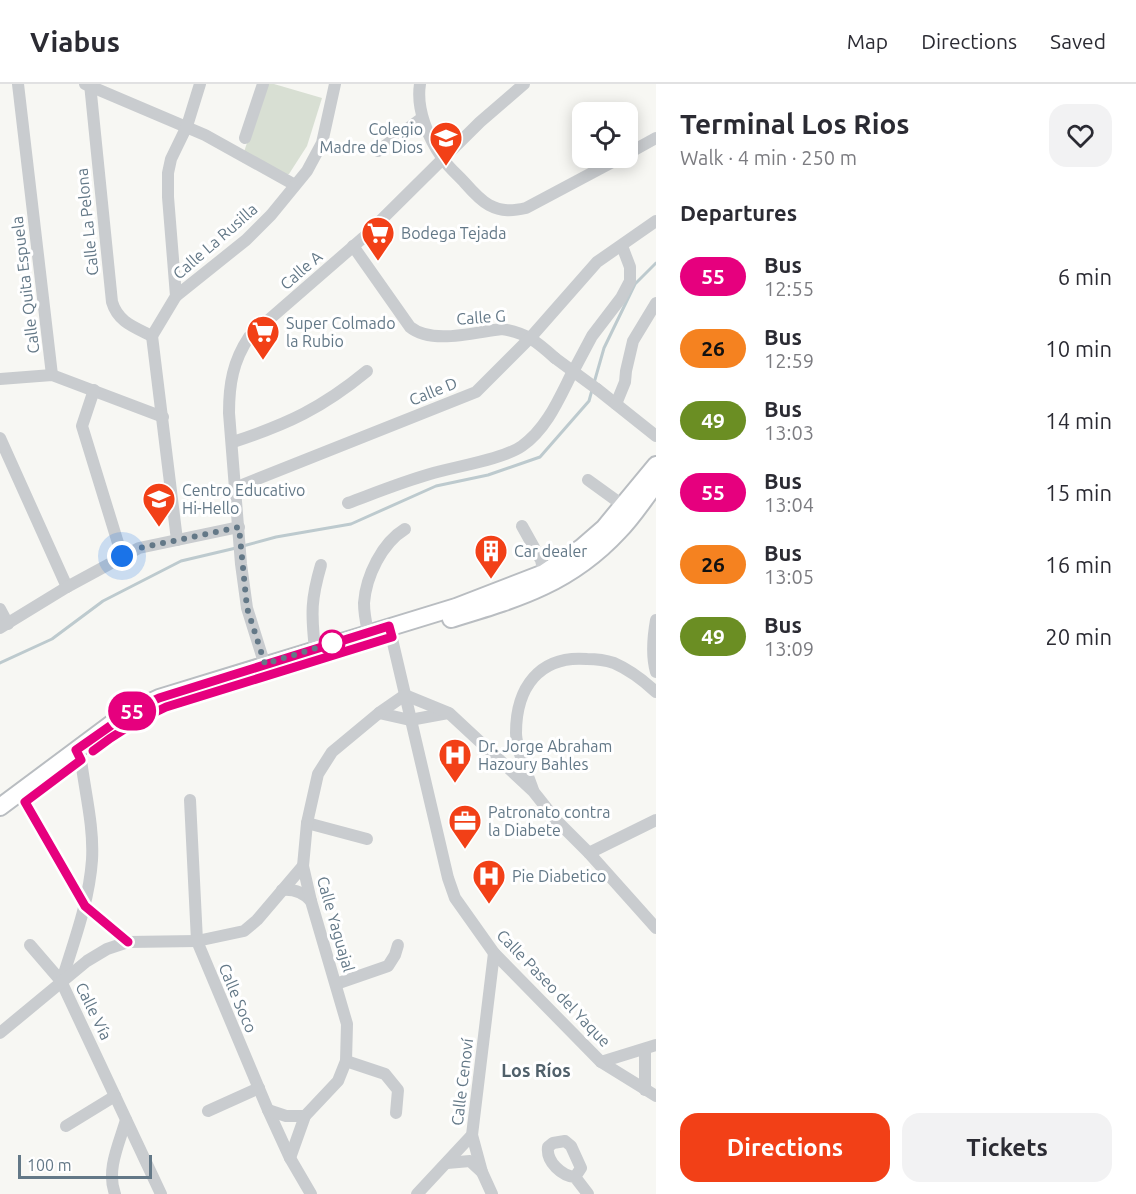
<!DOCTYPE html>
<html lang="en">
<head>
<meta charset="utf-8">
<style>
	body { margin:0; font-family:Ubuntu,sans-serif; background:#f2f2f3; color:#2b2b33; height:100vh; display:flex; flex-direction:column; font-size:22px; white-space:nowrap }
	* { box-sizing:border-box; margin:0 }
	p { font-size:20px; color:#7c7c81 }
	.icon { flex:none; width:33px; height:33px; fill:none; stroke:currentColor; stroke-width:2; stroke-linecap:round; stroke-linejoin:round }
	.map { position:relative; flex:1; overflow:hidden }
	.sheet { display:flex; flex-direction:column; background:#fff; width:480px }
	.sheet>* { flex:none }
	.badge { padding:0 12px; border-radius:20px; font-size:21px; line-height:39px }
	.tools { position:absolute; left:572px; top:18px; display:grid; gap:12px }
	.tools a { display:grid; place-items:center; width:66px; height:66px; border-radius:12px; background:#fff; box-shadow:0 3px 15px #0003; font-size:30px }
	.scale { position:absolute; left:18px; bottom:15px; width:134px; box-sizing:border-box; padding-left:6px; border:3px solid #637887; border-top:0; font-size:16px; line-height:21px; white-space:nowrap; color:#637887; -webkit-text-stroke:4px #fff; paint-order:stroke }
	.you { position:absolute; width:30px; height:30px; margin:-15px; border:4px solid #fff; border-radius:50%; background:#1a73e8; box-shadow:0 0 0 9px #1a73e833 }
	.map>.badge { position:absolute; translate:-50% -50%; box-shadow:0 0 0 3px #fff }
	h2 { padding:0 24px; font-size:22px; line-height:54px }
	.round { display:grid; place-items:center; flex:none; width:63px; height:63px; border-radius:18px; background:#f2f2f3 }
	.overview { display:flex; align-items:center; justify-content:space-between; height:102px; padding:0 24px }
	h1 { font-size:28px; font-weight:700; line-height:45px }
	.button { display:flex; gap:12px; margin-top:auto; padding:12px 24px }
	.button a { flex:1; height:69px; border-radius:18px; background:#f24017; color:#fff; font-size:24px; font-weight:700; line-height:69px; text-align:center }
	.button a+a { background:#f2f2f3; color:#2b2b33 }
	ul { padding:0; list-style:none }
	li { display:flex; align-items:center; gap:18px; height:72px; padding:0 24px }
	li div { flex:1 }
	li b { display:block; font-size:22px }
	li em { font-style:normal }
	li .badge { min-width:66px; font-weight:700; text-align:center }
	header { display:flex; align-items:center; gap:36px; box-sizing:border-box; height:84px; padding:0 30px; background:#fff; border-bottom:2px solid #e1e1e2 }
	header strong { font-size:28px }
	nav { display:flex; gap:33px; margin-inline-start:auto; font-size:21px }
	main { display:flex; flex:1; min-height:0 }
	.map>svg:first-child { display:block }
	.green { fill:#d8dfd3 }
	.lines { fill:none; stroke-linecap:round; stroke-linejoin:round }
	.stream { stroke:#bdcace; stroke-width:3 }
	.major-casing { stroke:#b9bdc1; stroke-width:20 }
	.minor { stroke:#c9cccf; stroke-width:12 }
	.major { stroke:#fff; stroke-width:16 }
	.minor-bridge { stroke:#c9cccf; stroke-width:12 }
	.line-casing { stroke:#fff; stroke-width:14 }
	.line { stroke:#e6007e; stroke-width:9 }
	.walk { stroke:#637887; stroke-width:6; stroke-dasharray:0 10.8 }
	.stop-dot { fill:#fff; stroke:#e6007e; stroke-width:3 }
	.labels { text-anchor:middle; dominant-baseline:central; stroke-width:6; stroke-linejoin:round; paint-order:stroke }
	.poi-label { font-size:16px; fill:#637887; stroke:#fff; text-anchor:start }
	.street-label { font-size:16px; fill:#637887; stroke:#fff }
	.neighbourhood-label { font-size:18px; font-weight:bold; fill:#51616b; stroke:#fff }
</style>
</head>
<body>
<header>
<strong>Viabus</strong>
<nav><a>Map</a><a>Directions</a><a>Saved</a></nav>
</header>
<main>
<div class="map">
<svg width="656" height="1110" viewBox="0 0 656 1110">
	<rect width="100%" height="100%" fill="#f7f7f3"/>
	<!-- green -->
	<polygon class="green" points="266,0 274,0 322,14 307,62 289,90 283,91 244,68"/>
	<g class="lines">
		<!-- stream -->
		<g class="stream">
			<polyline points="594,299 604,264 635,200 656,179"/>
			<polyline points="243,462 276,453 351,440 436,402 488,391 540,373 589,317 592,306"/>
			<polyline points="0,579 52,555 103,517 181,477 236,464"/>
		</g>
		<!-- major casing -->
		<g class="major-casing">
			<g id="major">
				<path d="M 451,535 C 517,515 570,500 619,447 C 633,433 644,415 656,400"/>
				<polyline points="0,723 114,638 133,626 159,614 456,523 544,489 581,464 604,444 656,381"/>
			</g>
		</g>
		<!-- minor -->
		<g class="minor">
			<polyline points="18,0 52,291"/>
			<polyline points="85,0 205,51 295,101"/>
			<path d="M 90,0 L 112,218 C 118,238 134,243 152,252"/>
			<path d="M 420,0 C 416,25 428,54 443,75 C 449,84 458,91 465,99 C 472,107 480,116 489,121 C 502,128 513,127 526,124 L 620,74"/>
			<polyline points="245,54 263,0"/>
			<polyline points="378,67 422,34"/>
			<polyline points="627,70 656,54"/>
			<path d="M 353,162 L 410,243 C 432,261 475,248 502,245 C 527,249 537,258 555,274"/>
			<polyline points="176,212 246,156 271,131 307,87 322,59 335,0"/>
			<polyline points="152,252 176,212 168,113 168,89 171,75 187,42 200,0"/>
			<polyline points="152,252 177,456"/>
			<polyline points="575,284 592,252 621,214 630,197 630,183 622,162"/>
			<polyline points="0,295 52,291 163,333"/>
			<polyline points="597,305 656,352"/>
			<polyline points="94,306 82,342 122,472"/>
			<polyline points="616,320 625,298 626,287 633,257 656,219"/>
			<polyline points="0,354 67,503"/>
			<path d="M 233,358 C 288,340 322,324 367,287"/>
			<polyline points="588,396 624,422"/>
			<polyline points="237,403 476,308 531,253 597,178 656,137"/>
			<path d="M 348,419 C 375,409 402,398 430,390 C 453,383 504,375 522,362 C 546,345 558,317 571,291"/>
			<polyline points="522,442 541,476 544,489"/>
			<polyline points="0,525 8,540"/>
			<path d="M 656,536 C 653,553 651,571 656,588"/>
			<polyline points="389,542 448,794 455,814 494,869 601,978 656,1012"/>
			<polyline points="0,544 67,503 139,464 239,443"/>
			<path d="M 368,548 C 366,539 364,529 364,519 C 366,492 382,459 405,445"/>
			<path d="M 315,565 C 311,529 311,515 321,481"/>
			<path d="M 268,591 L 247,524 L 241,480 L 229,329 C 229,300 233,277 249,253 L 364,153 L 480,38 L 524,0"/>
			<polyline points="379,629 410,636 448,629"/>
			<path d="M 533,706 C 528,691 516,665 516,649 C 516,604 539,571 587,575 C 597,575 605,576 614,579 C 630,586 643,596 656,608"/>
			<polyline points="19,709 85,822 128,858"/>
			<polyline points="190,716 197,857 268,1026 290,1074 311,1110"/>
			<polyline points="307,739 367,755"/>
			<polyline points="589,769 656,736"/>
			<path d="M 282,806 C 294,805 303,808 311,817"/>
			<polyline points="30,861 61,897 161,1110"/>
			<path d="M 62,896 C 74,857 89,818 92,776 C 94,743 85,708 81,676 L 76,666"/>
			<polyline points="336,900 388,882 395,871 398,861"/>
			<polyline points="0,949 87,877 107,865 128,858 197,857 244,847 257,836 303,782"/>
			<polyline points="346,977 385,990 398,1006 396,1029"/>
			<polyline points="601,978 656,961"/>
			<polyline points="645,1006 645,965"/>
			<polyline points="268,1026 286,1032 305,1032"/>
			<polyline points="208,1027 259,1004"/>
			<polyline points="66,1042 115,1012"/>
			<polyline points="472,1051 482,1088 492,1110"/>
			<polyline points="290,1074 305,1032 338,997 346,977 347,940 311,817 303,782 307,739 318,690 332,668 379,629 405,611 449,629 533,707 556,736 589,769 656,844"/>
			<polyline points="447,1079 470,1077 482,1088"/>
			<path d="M 575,1093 L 581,1084 L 571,1062 L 565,1057 L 553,1059 L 548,1063 C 546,1078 562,1092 575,1093 L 588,1110"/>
			<path d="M 115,1110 C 106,1086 119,1060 126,1036"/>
			<polyline points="417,1110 472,1051 494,869"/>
		</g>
		<!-- major -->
		<use href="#major" class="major"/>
		<!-- minor-bridge -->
		<polyline class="minor-bridge" points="555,274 597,305"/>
	</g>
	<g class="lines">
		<!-- line casing -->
		<g class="line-casing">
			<path id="line" d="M 93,667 C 116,649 139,635 166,623 L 392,553 L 389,542 L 159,614 L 133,626 L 76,666 L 81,676 L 25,718 L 85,822 L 128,858"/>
		</g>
		<!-- line -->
		<use href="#line" class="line"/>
		<!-- walk -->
		<polyline class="walk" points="122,472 140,464 239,443 247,524 265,580 332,559"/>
	</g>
	<!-- icons -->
	<defs>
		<g id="university-pin" transform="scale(1.725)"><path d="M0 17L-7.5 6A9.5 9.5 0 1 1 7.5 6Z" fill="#f24017" stroke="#fff"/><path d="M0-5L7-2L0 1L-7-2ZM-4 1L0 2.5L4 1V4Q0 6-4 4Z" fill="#fff"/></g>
		<g id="supermarket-pin" transform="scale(1.725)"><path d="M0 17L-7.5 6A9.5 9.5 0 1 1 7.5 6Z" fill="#f24017" stroke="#fff"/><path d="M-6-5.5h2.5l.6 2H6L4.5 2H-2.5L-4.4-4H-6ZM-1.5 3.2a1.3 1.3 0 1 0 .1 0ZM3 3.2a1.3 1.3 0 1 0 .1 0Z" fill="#fff"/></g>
		<g id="school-pin" transform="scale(1.725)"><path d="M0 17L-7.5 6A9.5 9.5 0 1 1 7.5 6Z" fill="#f24017" stroke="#fff"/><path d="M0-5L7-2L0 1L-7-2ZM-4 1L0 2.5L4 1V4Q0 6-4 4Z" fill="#fff"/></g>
		<g id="building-pin" transform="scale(1.725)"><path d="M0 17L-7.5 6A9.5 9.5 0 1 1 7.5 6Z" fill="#f24017" stroke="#fff"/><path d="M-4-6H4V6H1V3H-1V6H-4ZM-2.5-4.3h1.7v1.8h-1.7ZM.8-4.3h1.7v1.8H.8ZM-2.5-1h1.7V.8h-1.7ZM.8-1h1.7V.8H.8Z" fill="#fff"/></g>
		<g id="hospital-pin" transform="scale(1.725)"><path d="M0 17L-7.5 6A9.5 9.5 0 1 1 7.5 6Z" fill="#f24017" stroke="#fff"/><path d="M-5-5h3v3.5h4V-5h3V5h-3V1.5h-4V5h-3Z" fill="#fff"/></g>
		<g id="office-pin" transform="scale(1.725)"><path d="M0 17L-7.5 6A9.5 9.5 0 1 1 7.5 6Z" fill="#f24017" stroke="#fff"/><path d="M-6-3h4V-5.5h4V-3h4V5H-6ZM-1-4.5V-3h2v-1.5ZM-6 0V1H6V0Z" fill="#fff"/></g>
	</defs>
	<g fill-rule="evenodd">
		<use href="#university-pin" x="446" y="54"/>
		<use href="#supermarket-pin" x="378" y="149"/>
		<use href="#supermarket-pin" x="263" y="248"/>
		<use href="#school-pin" x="159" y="415"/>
		<use href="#building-pin" x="491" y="467"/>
		<use href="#hospital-pin" x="455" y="671"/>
		<use href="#office-pin" x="465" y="737"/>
		<use href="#hospital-pin" x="489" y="792"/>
	</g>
	<!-- markers -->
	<circle class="stop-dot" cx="332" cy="559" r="12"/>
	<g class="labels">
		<!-- poi labels -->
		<g class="poi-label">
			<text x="423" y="45" text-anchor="end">Colegio<tspan x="423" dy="18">Madre de Dios</tspan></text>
			<text x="401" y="149">Bodega Tejada</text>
			<text x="286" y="239">Super Colmado<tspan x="286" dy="18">la Rubio</tspan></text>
			<text x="182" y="406">Centro Educativo<tspan x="182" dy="18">Hi-Hello</tspan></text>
			<text x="514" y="467">Car dealer</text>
			<text x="478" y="662">Dr. Jorge Abraham<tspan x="478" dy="18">Hazoury Bahles</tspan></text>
			<text x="488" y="728">Patronato contra<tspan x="488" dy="18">la Diabete</tspan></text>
			<text x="512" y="792">Pie Diabetico</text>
		</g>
		<!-- street labels -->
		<g class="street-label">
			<text transform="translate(87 138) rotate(-96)">Calle La Pelona</text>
			<text transform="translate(215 157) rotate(-41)">Calle La Rusilla</text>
			<text transform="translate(301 186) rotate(-41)">Calle A</text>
			<text transform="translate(25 201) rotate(-97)">Calle Quita Espuela</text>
			<text transform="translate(481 233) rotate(-4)">Calle G</text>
			<text transform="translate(433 307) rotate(-22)">Calle D</text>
			<text transform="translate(336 840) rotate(74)">Calle Yaguajal</text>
			<text transform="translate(554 904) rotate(46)">Calle Paseo del Yaque</text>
			<text transform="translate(238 914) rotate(67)">Calle Soco</text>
			<text transform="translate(94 927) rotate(64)">Calle Vía</text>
			<text transform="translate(462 998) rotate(-83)">Calle Cenoví</text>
		</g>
		<!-- neighbourhood labels -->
		<g class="neighbourhood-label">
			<text x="536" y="986">Los Ríos</text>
		</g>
	</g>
</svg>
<div class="tools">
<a><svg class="icon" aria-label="locate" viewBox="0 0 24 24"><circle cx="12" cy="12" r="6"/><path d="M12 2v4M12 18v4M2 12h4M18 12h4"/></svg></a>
</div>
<div class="scale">100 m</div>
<div class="you" style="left:122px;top:472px"></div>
<b class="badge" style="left:132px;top:627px;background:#e6007e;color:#fff">55</b>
</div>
<section class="sheet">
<div class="overview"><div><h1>Terminal Los Rios</h1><p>Walk · 4 min · 250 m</p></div><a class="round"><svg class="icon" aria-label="heart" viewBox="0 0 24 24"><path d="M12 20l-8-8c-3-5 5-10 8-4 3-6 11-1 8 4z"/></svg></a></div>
<h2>Departures</h2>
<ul>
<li><span class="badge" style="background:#e6007e;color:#fff">55</span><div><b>Bus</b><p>12:55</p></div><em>6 min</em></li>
<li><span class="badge" style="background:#f58220;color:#111">26</span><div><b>Bus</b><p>12:59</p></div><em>10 min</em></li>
<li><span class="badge" style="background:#6b8e23;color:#fff">49</span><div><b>Bus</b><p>13:03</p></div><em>14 min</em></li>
<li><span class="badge" style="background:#e6007e;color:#fff">55</span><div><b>Bus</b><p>13:04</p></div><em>15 min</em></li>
<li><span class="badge" style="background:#f58220;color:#111">26</span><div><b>Bus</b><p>13:05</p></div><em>16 min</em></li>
<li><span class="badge" style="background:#6b8e23;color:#fff">49</span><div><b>Bus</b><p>13:09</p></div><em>20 min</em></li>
</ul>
<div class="button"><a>Directions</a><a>Tickets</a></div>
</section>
</main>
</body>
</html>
